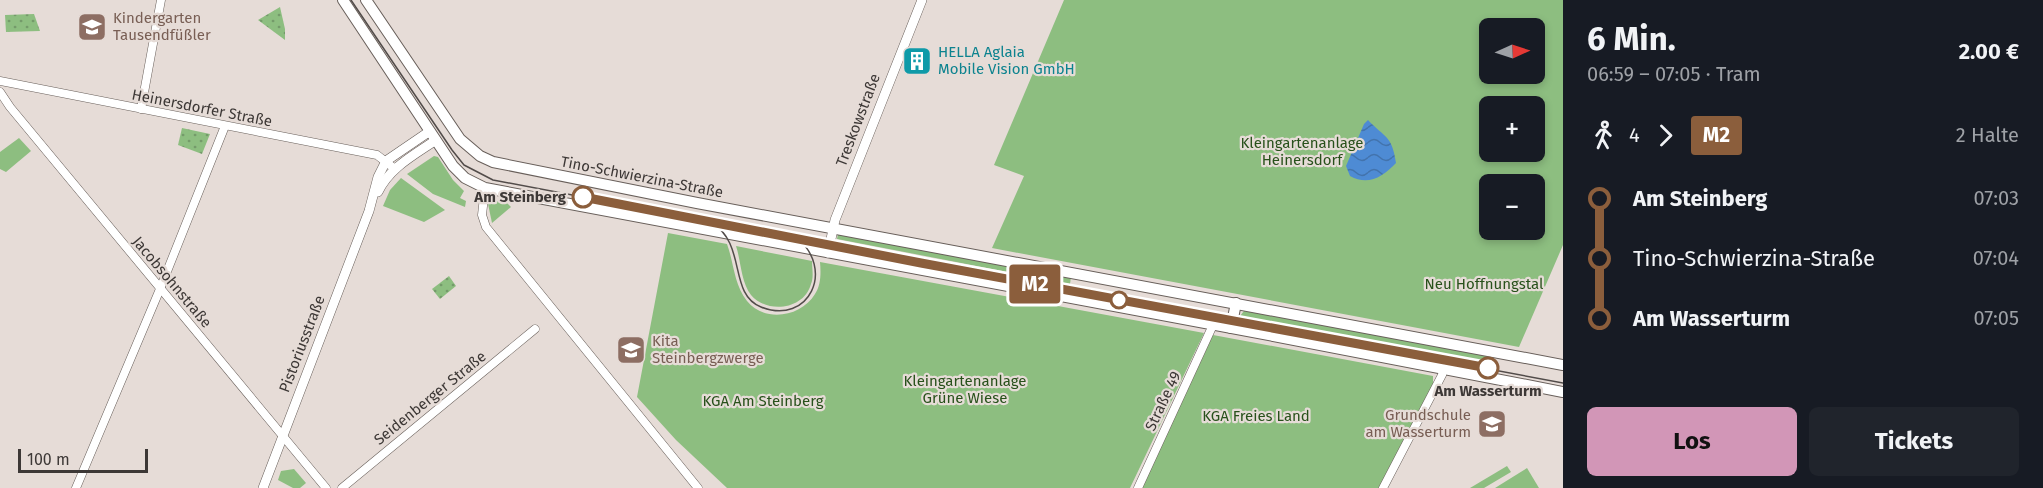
<!DOCTYPE html>
<html lang="de">
<head>
<meta charset="utf-8">
<style>
	body { margin:0; font-family:"Fira Sans",sans-serif; background:#20242c; color:#f1f3f6; height:100vh; display:flex; flex-direction:column; font-size:22px; white-space:nowrap }
	* { box-sizing:border-box; margin:0 }
	p { font-size:20px; color:#9ea1a6 }
	.icon { flex:none; width:33px; height:33px; fill:none; stroke:currentColor; stroke-width:2; stroke-linecap:round; stroke-linejoin:round }
	.map { position:relative; flex:1; overflow:hidden }
	.details { display:flex; flex-direction:column; background:#171b24; width:480px }
	.details>* { flex:none }
	.badge { padding:0 12px; border-radius:4px; font-size:21px; line-height:39px }
	.needle { width:39px; rotate:87deg }
	.fabs { position:absolute; left:1479px; top:18px; display:grid; gap:12px }
	.fabs a { display:grid; place-items:center; width:66px; height:66px; border-radius:9px; background:#171b24; box-shadow:0 3px 9px #0003; font-size:30px }
	.scale { position:absolute; left:18px; bottom:15px; width:130px; box-sizing:border-box; padding-left:6px; border:3px solid #3d3836; border-top:0; font-size:16px; line-height:21px; white-space:nowrap; color:#3d3836; -webkit-text-stroke:4px #e6dcd7; paint-order:stroke }
	.map>.badge { position:absolute; translate:-50% -50%; box-shadow:0 0 0 3px #fff }
	.legs { display:flex; align-items:center; gap:9px; height:66px; padding:0 24px; font-size:20px }
	.legs p { margin-inline-start:auto }
	.headline { display:flex; align-items:center; justify-content:space-between; height:102px; padding:0 24px }
	h1 { font-size:33px; font-weight:700; line-height:45px }
	.primary-button { display:flex; gap:12px; margin-top:auto; padding:12px 24px }
	.primary-button a { flex:1; height:69px; border-radius:9px; background:#d296b7; color:#111; font-size:24px; font-weight:700; line-height:69px; text-align:center }
	.primary-button a+a { background:#20242c; color:#f1f3f6 }
	ul { padding:0 24px; list-style:none }
	li { display:flex; align-items:center; gap:21px; height:60px; font-size:22px }
	li i { display:grid; place-items:center; width:9px; height:100%; margin:0 8px; background:currentColor }
	li i::after { content:''; width:15px; height:15px; margin:-8px; border:4px solid; border-radius:50%; background:#171b24 }
	li p { margin-inline-start:auto }
	li:first-child i { background:linear-gradient(#0000 50%,currentColor 0) }
	li:last-child i { background:linear-gradient(currentColor 50%,#0000 0) }
	main { display:flex; flex:1; min-height:0 }
	.map>svg:first-child { display:block }
	.green { fill:#8dbe80; fill-rule:evenodd }
	.park { fill:url(#park-dots) }
	.water { fill:url(#water-waves) }
	.lines { fill:none; stroke-linecap:round; stroke-linejoin:round }
	.minor-casing { stroke:#685f5a; stroke-width:9 }
	.tertiary-casing { stroke:#685f5a; stroke-width:10 }
	.secondary-casing { stroke:#685f5a; stroke-width:12 }
	.minor { stroke:#fff; stroke-width:8 }
	.tertiary { stroke:#fff; stroke-width:9 }
	.secondary { stroke:#fff; stroke-width:10 }
	.tram { stroke:#524c4a; stroke-width:1.5 }
	.line-1-casing { stroke:#fff; stroke-width:14 }
	.line-1 { stroke:#8b5e3c; stroke-width:9 }
	.stop-1-dot { fill:#fff; stroke:#8b5e3c; stroke-width:3 }
	.labels { text-anchor:middle; dominant-baseline:central; stroke-width:4.5; stroke-linejoin:round; paint-order:stroke }
	.education-label { font-size:15px; fill:#785e54; stroke:#e6dcd7; text-anchor:start }
	.culture-label { font-size:15px; fill:#0d838f; stroke:#e6dcd7; text-anchor:start }
	.street-label { font-size:15px; fill:#3d3836; stroke:#e6dcd7 }
	.park-label { font-size:15px; fill:#28511b; stroke:#e6dcd7 }
	.stop-label { font-size:15px; font-weight:bold; fill:#3d3836; stroke:#e6dcd7; text-anchor:end }
</style>
</head>
<body>
<main>
<div class="map">
<svg width="1563" height="488" viewBox="0 0 1563 488">
	<defs>
		<pattern id="park-dots" width="8" height="8" patternUnits="userSpaceOnUse" patternTransform="scale(1.5)"><rect width="8" height="8" fill="#8dbe80"/><path d="M2 2h.1M6 6h.1" fill="none" stroke="#749b6a" stroke-width="1.8" stroke-linecap="round"/></pattern>
		<pattern id="water-waves" width="16" height="10" patternUnits="userSpaceOnUse" patternTransform="scale(1.5)"><rect width="16" height="10" fill="#4e8bd4"/><path d="M0 5q4-4 8 0t8 0" fill="none" stroke="#4273ad"/></pattern>
	</defs>
	<rect width="100%" height="100%" fill="#e6dcd7"/>
	<!-- green -->
	<g class="green">
		<path d="M 1064,0 L 1563,0 L 1563,245 L 1519,347 L 992,248 L 1024,176 L 994,165 ZM 1490,28 L 1534,28 L 1534,74 L 1490,74 ZM 1490,106 L 1534,106 L 1534,152 L 1490,152 ZM 1490,184 L 1534,184 L 1534,230 L 1490,230 Z"/>
		<polygon points="19,138 31,151 6,172 0,169 0,152"/>
		<polygon points="434,156 438,157 453,180 464,191 460,198 466,201 465,207 433,194 407,174"/>
		<polygon points="401,178 445,210 424,222 383,206 390,190"/>
		<polygon points="487,199 507,203 511,207 492,223"/>
		<path d="M 668,233 L 727,244 C 734,263 734,285 747,301 C 765,323 801,317 815,294 C 821,285 821,273 820,262 L 1204,333 L 1130,488 L 727,488 L 676,440 L 637,397 Z"/>
		<polygon points="838,234 1071,277 1070,284 837,239"/>
		<path d="M 736,246 L 812,261 C 812,269 814,277 811,284 C 804,310 767,314 751,295 C 741,282 741,261 736,246 Z"/>
		<polygon points="836,247 987,275 987,278 835,250"/>
		<polygon points="1244,311 1489,355 1488,362 1240,316"/>
		<polygon points="1213,335 1433,376 1433,386 1380,488 1142,488"/>
		<polygon points="1507,466 1511,472 1484,488 1470,488"/>
		<polygon points="1527,468 1539,488 1495,488"/>
		<polygon points="294,469 306,483 300,488 293,488 278,480 281,471"/>
	</g>
	<!-- park -->
	<g class="park">
		<polygon points="280,7 285,29 285,40 258,20"/>
		<polygon points="34,14 40,31 6,32 5,15"/>
		<polygon points="182,128 210,134 202,154 178,145"/>
		<polygon points="449,276 456,286 440,299 432,289"/>
	</g>
	<!-- water -->
	<path class="water" d="M 1368,120 C 1385,138 1392,135 1396,163 C 1383,177 1368,186 1350,176 L 1346,166 L 1364,124 Z"/>
	<g class="lines">
		<!-- minor casing -->
		<g class="minor-casing">
			<g id="minor">
				<polyline points="0,81 377,155 395,169"/>
				<polyline points="0,92 10,107 326,488"/>
				<polyline points="141,109 161,0"/>
				<polyline points="485,188 482,215 486,227 698,488"/>
				<polyline points="76,488 160,289 225,126"/>
				<polyline points="342,488 535,329"/>
				<polyline points="1138,488 1213,325"/>
				<polyline points="1383,488 1442,375 1443,369"/>
			</g>
		</g>
		<!-- tertiary casing -->
		<g class="tertiary-casing">
			<g id="tertiary">
				<path d="M 378,192 C 389,168 414,155 436,140"/>
				<polyline points="828,253 835,220 922,0"/>
				<polyline points="263,488 369,211 378,177 386,161 430,131"/>
			</g>
		</g>
		<!-- secondary casing -->
		<g class="secondary-casing">
			<g id="secondary">
				<polyline points="343,0 453,166 465,178 485,188 1237,329 1563,392"/>
				<polyline points="366,0 460,139 480,156 493,162 697,203 1563,365"/>
				<polyline points="1231,328 1236,303"/>
			</g>
		</g>
		<!-- minor -->
		<use href="#minor" class="minor"/>
		<!-- tertiary -->
		<use href="#tertiary" class="tertiary"/>
		<!-- secondary -->
		<use href="#secondary" class="secondary"/>
		<!-- tram -->
		<g class="tram">
			<polyline points="351,0 452,150 464,165 493,180 841,246 921,263 1563,383"/>
			<path d="M 712,223 C 747,244 728,294 761,307 C 809,326 836,269 796,237"/>
		</g>
	</g>
	<g class="lines">
		<!-- line-1 casing -->
		<g class="line-1-casing">
			<polyline id="line-1" points="583,197 921,263 1488,368"/>
		</g>
		<!-- line-1 -->
		<use href="#line-1" class="line-1"/>
	</g>
	<!-- icons -->
	<defs>
		<g id="school-square" transform="scale(1.5)"><rect x="-9" y="-9" width="18" height="18" rx="4" fill="#8d6e63" stroke="#e6dcd7"/><path d="M0-5L7-2L0 1L-7-2ZM-4 1L0 2.5L4 1V4Q0 6-4 4Z" fill="#fff"/></g>
		<g id="building-square" transform="scale(1.5)"><rect x="-9" y="-9" width="18" height="18" rx="4" fill="#0f9aa8" stroke="#e6dcd7"/><path d="M-4-6H4V6H1V3H-1V6H-4ZM-2.5-4.3h1.7v1.8h-1.7ZM.8-4.3h1.7v1.8H.8ZM-2.5-1h1.7V.8h-1.7ZM.8-1h1.7V.8H.8Z" fill="#fff"/></g>
	</defs>
	<g fill-rule="evenodd">
		<use href="#school-square" x="92" y="27"/>
		<use href="#building-square" x="917" y="61"/>
		<use href="#school-square" x="631" y="350"/>
		<use href="#school-square" x="1492" y="424"/>
	</g>
	<!-- markers -->
	<g class="stop-1-dot">
		<circle cx="583" cy="197" r="10"/>
		<circle cx="1119" cy="300" r="8"/>
		<circle cx="1488" cy="368" r="10"/>
	</g>
	<g class="labels">
		<!-- education labels -->
		<g class="education-label">
			<text x="113" y="18">Kindergarten<tspan x="113" dy="17">Tausendfüßler</tspan></text>
			<text x="652" y="341">Kita<tspan x="652" dy="17">Steinbergzwerge</tspan></text>
			<text x="1471" y="415" text-anchor="end">Grundschule<tspan x="1471" dy="17">am Wasserturm</tspan></text>
		</g>
		<!-- culture labels -->
		<g class="culture-label">
			<text x="938" y="52">HELLA Aglaia<tspan x="938" dy="17">Mobile Vision GmbH</tspan></text>
		</g>
		<!-- street labels -->
		<g class="street-label">
			<text transform="translate(202 108) rotate(11)">Heinersdorfer Straße</text>
			<text transform="translate(858 120) rotate(-69)">Treskowstraße</text>
			<text transform="translate(642 177) rotate(11)">Tino-Schwierzina-Straße</text>
			<text transform="translate(172 282) rotate(50)">Jacobsohnstraße</text>
			<text transform="translate(302 344) rotate(-69)">Pistoriusstraße</text>
			<text transform="translate(430 398) rotate(-39)">Seidenberger Straße</text>
			<text transform="translate(1163 401) rotate(-65)">Straße 49</text>
		</g>
		<!-- park labels -->
		<g class="park-label">
			<text x="1302" y="143">Kleingartenanlage<tspan x="1302" dy="17">Heinersdorf</tspan></text>
			<text x="1484" y="284">Neu Hoffnungstal</text>
			<text x="965" y="381">Kleingartenanlage<tspan x="965" dy="17">Grüne Wiese</tspan></text>
			<text x="763" y="401">KGA Am Steinberg</text>
			<text x="1256" y="416">KGA Freies Land</text>
		</g>
		<!-- stop labels -->
		<g class="stop-label">
			<text x="566" y="197">Am Steinberg</text>
			<text x="1488" y="391" text-anchor="middle">Am Wasserturm</text>
		</g>
	</g>
</svg>
<div class="fabs">
<a><svg class="needle" viewBox="-14 -14 28 28"><path d="M0-13l5 13h-10z" fill="#e53935"/><path d="M0 13l5-13h-10z" fill="#9ea1a6"/></svg></a>
<a>+</a>
<a>−</a>
</div>
<div class="scale">100 m</div>
<b class="badge" style="left:1035px;top:284px;background:#8b5e3c;color:#fff">M2</b>
</div>
<section class="details">
<div class="headline"><div><h1>6 Min.</h1><p>06:59 – 07:05 · Tram</p></div><b>2.00 €</b></div>
<div class="legs"><svg class="icon" aria-label="walk" viewBox="0 0 24 24"><circle cx="13" cy="4" r="2"/><path d="M13 8l-2 6 4 7M11 14l-3 7M7 12l3-4h3l4 4"/></svg>4<svg class="icon" aria-label="forward" viewBox="0 0 24 24"><path d="M9 5l7 7-7 7"/></svg><b class="badge" style="background:#8b5e3c;color:#fff">M2</b><p>2 Halte</p></div>
<ul>
<li><i style="color:#8b5e3c"></i><b>Am Steinberg</b><p>07:03</p></li>
<li><i style="color:#8b5e3c"></i><span>Tino-Schwierzina-Straße</span><p>07:04</p></li>
<li><i style="color:#8b5e3c"></i><b>Am Wasserturm</b><p>07:05</p></li>
</ul>
<div class="primary-button"><a>Los</a><a>Tickets</a></div>
</section>
</main>
</body>
</html>
